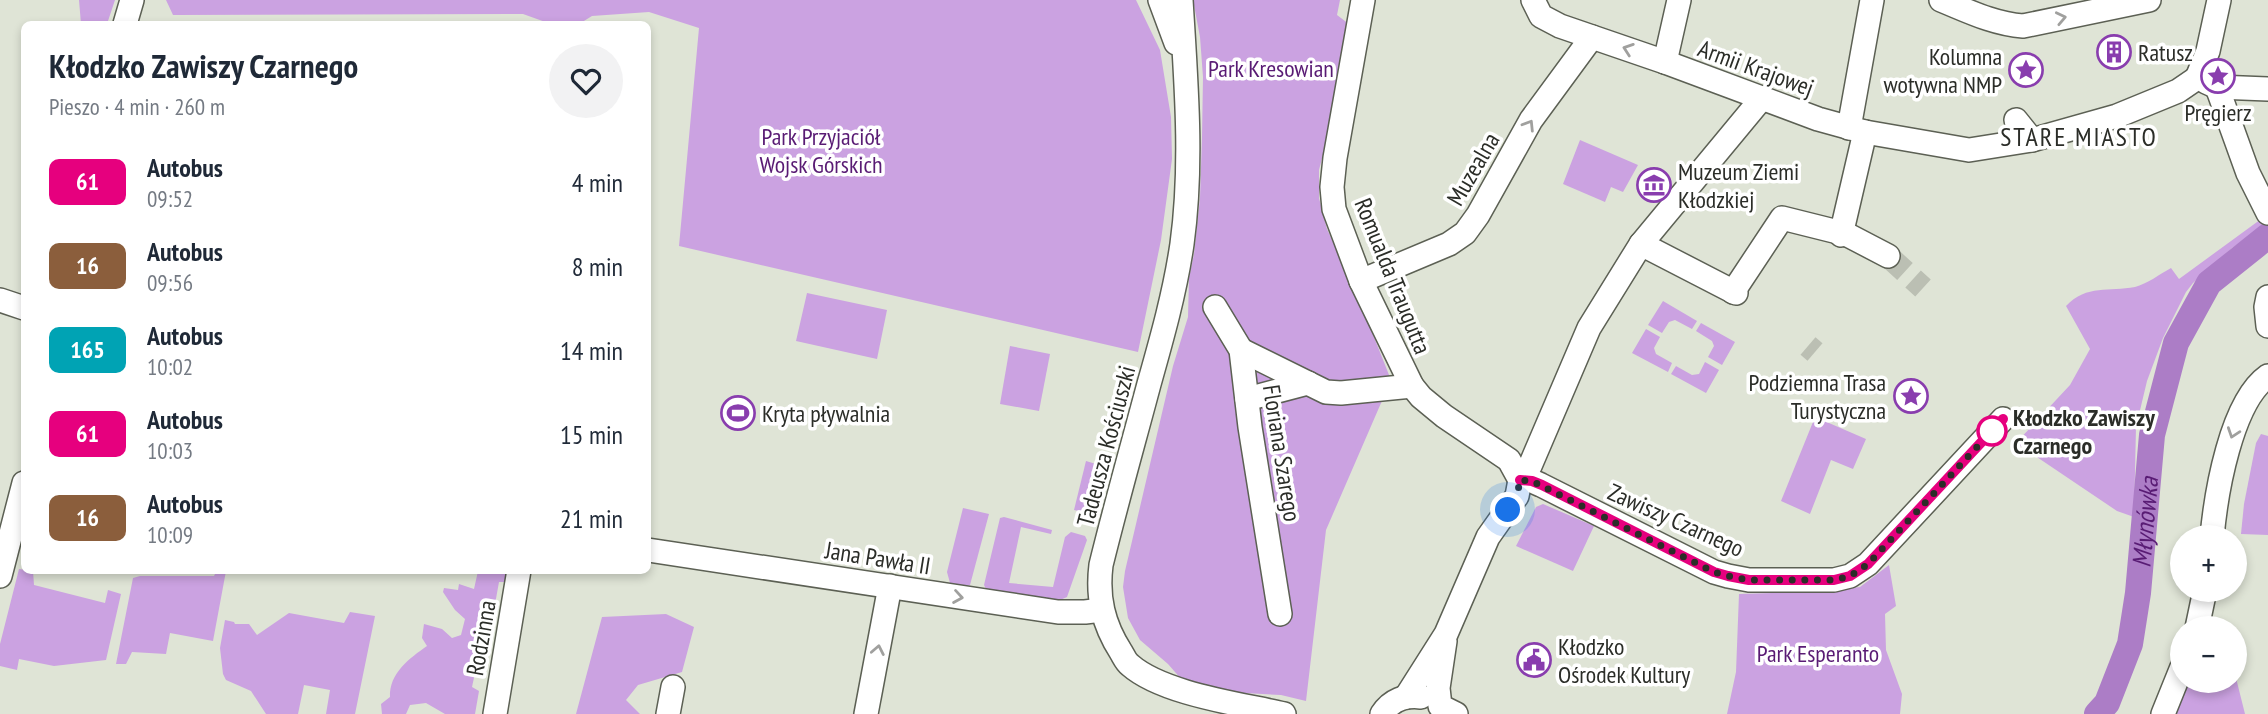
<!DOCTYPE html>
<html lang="pl">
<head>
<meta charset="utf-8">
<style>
	body { margin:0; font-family:"PT Sans Narrow",sans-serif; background:#f2f2f3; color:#1f2937; height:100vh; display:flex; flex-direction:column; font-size:26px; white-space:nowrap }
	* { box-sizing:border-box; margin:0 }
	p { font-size:23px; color:#747a83 }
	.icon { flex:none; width:38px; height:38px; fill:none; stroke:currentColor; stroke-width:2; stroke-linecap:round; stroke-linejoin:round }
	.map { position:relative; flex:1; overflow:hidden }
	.details { position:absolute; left:21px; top:21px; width:630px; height:553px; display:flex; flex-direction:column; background:#fff; border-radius:10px; box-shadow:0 4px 10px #0003 }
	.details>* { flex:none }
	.badge { padding:0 14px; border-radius:10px; font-size:24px; line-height:46px }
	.buttons { position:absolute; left:2170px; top:525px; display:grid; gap:14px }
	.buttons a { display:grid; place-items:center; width:77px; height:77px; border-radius:50%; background:#fff; box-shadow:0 4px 10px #0003; font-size:35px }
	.you { position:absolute; width:35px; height:35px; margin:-18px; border:5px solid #fff; border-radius:50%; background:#1a73e8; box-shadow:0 0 0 10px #1a73e833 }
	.map>.badge { position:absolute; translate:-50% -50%; box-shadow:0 0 0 4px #fff }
	.round { display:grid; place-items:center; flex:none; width:74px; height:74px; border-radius:37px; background:#f2f2f3 }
	.summary { display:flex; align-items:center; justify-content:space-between; height:119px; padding:0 28px }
	h1 { font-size:33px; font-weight:700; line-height:52px }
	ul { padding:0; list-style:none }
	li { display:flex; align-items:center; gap:21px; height:84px; padding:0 28px }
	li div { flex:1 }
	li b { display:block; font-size:26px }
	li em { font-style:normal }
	li .badge { min-width:77px; font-weight:700; text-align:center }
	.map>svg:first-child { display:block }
	.green { fill:#cba2e1 }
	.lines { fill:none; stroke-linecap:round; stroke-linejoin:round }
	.river { stroke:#ac7dc6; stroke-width:26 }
	.minor-tunnel { stroke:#bbbfb3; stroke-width:23; stroke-dasharray:23 11; stroke-linecap:butt }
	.minor-casing { stroke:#5c6054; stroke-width:26 }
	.minor { stroke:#fff; stroke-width:23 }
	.oneway { stroke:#a0a09e }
	.line-casing { stroke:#fff; stroke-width:16 }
	.line { stroke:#e6007e; stroke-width:10 }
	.walk { stroke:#2b2d28; stroke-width:7; stroke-dasharray:0 12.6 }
	.stop-dot { fill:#fff; stroke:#e6007e; stroke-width:3.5 }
	.labels { text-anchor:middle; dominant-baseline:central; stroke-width:7; stroke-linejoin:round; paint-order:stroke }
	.poi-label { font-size:24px; fill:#2b2d28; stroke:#fff; text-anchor:start }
	.park-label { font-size:24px; fill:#591b74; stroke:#fff }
	.street-label { font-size:24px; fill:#2b2d28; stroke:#fff }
	.stop-label { font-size:24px; font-weight:bold; fill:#2b2d28; stroke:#fff; text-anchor:start }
	.neighbourhood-label { font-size:26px; letter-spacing:2px; fill:#2b2d28; stroke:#fff }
	.water-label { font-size:26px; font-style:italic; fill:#591c74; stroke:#fff }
</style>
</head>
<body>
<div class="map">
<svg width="2268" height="714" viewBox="0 0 2268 714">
	<rect width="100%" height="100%" fill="#dfe4d6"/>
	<!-- green -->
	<g class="green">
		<polygon points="79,0 115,0 107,24 81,24"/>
		<polygon points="166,0 1136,0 1160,50 1171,117 1172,159 1161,240 1138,352 679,246 699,28 649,12 592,16 579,24 551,24 523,14 173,15"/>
		<polygon points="1193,0 1340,0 1337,15 1349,24 1328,135 1319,170 1319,198 1327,229 1359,299 1391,380 1326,530 1306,701 1281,695 1226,692 1182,680 1168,664 1140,640 1128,618 1123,587 1125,571 1173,366 1188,317 1189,278 1194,254 1200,198 1202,137 1203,77 1200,37"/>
		<polygon points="1580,140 1638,165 1623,192 1611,187 1605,202 1563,184"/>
		<path d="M 2268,214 L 2268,223 L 2232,248 L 2193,283 L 2186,292 L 2163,338 L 2147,381 L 2136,427 L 2134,517 L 2117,511 L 2016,443 L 2070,385 L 2090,349 L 2066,306 C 2087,284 2109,292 2135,287 C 2147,284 2160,274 2171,268 L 2179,279 Z"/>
		<polygon points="807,293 887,310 877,359 796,341"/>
		<polygon points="1663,301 1697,321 1692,329 1675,320 1669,322 1662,333 1648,325"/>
		<polygon points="1701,323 1735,342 1722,365 1708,357 1714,346 1712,341 1696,331"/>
		<polygon points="1646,329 1660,337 1654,348 1656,354 1672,363 1668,372 1632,353"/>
		<polygon points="1010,346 1050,354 1039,411 1000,404"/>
		<polygon points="1705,362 1719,370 1706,393 1671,374 1676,366 1692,375 1699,374"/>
		<polygon points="1815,417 1866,439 1853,469 1831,460 1810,514 1781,501"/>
		<polygon points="2261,434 2268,436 2268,535 2241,534 2244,504 2256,443"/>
		<polygon points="1086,461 1106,467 1093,514 1074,510"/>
		<polygon points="1543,504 1594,526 1573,571 1516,546 1536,507"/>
		<polygon points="963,508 989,514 970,585 966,586 950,583 947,572"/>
		<polygon points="1004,517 1052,530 1051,534 1021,527 1009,583 1053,587 1065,537 1071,532 1085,536 1087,540 1067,597 1060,600 986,589 984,585 1000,518"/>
		<polygon points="1889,565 1896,606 1885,614 1886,650 1902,694 1900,714 1727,714 1736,672 1739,594 1830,591 1860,587"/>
		<polygon points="19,569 33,571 34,585 105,603 108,590 121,594 106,660 54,666 19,659 17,670 0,666 0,644"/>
		<polygon points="217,570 226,571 213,641 170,633 166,654 132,652 126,664 116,664 133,578 140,576 214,576"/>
		<path d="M 478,571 L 507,571 L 506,582 L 499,582 L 483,671 L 475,673 L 472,687 L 479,691 L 475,714 L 445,714 L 426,703 L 410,705 L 406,714 L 382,714 L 381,704 L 390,697 C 389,673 410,658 427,646 L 422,638 L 424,624 L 442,629 L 452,638 L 461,635 L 465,619 L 455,610 L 443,592 L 444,588 L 458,590 L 459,584 L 474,589 Z"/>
		<polygon points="350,612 375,616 355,714 326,714 330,690 304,685 298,714 266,714 251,691 226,680 223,674 220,648 225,620 234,622 235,624 249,624 257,635 289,613 344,623"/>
		<polygon points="666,614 694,627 682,672 638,685 626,700 640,714 576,714 602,617"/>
		<polygon points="2235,674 2245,714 2174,714 2189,681 2235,681"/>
	</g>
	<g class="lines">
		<!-- river -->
		<path class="river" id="s1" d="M 2097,714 L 2107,703 L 2130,644 L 2138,593 L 2152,435 L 2176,343 L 2209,283 L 2268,236"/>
		<!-- minor-tunnel -->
		<g class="minor-tunnel">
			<polyline points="1888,256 1923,288"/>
			<polyline points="1808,346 1815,352"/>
		</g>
		<!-- minor casing -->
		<g class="minor-casing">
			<g id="minor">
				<polyline points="1160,0 1176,43"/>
				<path d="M 1181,0 C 1186,82 1193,163 1182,244 C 1175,292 1162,338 1149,384 C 1133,444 1116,504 1101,565 C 1097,597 1103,624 1121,652 C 1124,657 1126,662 1130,665 C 1163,694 1241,704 1284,714"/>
				<polyline points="1363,0 1335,158 1332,187 1334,209 1361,281 1412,386 1421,397 1444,416 1509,460 1520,480"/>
				<polyline points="1533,0 1541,16 1560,26 1665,62 1818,119 1865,132 1969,150 2032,140 2117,116 2178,91 2197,78"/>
				<path d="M 1941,0 C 1968,11 1994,24 2023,26 L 2149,0"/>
				<polyline points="125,24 132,0"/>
				<polyline points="1665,62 1679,0"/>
				<polyline points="2197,78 2208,51 2219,0"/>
				<polyline points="2206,82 2217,87 2268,89"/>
				<polyline points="2217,87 2248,173 2268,213"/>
				<polyline points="2016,120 2032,140"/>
				<polyline points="1849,128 1872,0"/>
				<polyline points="1842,232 1888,256"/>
				<polyline points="1841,235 1865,132"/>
				<polyline points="1641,244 1736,293"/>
				<polyline points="1361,281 1449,244 1465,233 1478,215 1531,120 1592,37"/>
				<polyline points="1733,292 1782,218 1842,233"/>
				<polyline points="2268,297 2266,307 2268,326"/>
				<polyline points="0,300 24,308"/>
				<polyline points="1215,307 1241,350 1250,427 1280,614"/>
				<polyline points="1241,350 1326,392 1341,393 1412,386"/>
				<polyline points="1247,399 1308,383"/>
				<polyline points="1520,480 1532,481 1541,485 1714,572 1728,576 1749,580 1834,580 1850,576 1868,564 2003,419"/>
				<path d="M 2212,537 C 2216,493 2231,402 2268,376"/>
				<polyline points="648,550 1058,612 1085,612 1102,610"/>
				<polyline points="0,576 24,483"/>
				<polyline points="2197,628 2205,590"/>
				<polyline points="1445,641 1438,688 1440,706 1456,714"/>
				<polyline points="1406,697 1446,634 1488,537 1517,496 1520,480 1530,466 1589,328 1641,244 1762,98"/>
				<polyline points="495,714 519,570"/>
				<polyline points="668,714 673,687"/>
				<polyline points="866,714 890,586"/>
				<path d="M 1382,714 C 1391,700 1405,695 1421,697"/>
				<polyline points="2163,714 2182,667"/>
			</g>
		</g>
		<!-- minor -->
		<use href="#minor" class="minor"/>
	</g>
	<!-- one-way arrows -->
	<defs><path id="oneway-chevron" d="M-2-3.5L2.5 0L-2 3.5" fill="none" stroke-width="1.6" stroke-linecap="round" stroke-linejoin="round" transform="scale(1.75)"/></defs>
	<g class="oneway">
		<use href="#oneway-chevron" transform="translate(2061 18) rotate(-12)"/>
		<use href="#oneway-chevron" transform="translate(1628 49) rotate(-161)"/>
		<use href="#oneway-chevron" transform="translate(1529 125) rotate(-58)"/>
		<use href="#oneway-chevron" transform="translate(2233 433) rotate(109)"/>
		<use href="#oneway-chevron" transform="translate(958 597) rotate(9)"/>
		<use href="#oneway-chevron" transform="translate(878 650) rotate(-79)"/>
	</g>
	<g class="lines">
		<!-- line casing -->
		<g class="line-casing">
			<polyline id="line" points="1520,480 1532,481 1542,485 1714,572 1728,576 1749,580 1834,580 1850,576 1868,564 2003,419"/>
		</g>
		<!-- line -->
		<use href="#line" class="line"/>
		<!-- walk -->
		<polyline class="walk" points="1508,510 1517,496 1520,480 1532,481 1714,572 1728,576 1749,580 1834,580 1850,576 1868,564 1992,431"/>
	</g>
	<!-- icons -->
	<defs>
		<g id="building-ring" transform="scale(1.75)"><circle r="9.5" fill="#fff" stroke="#893dae" stroke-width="1.5"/><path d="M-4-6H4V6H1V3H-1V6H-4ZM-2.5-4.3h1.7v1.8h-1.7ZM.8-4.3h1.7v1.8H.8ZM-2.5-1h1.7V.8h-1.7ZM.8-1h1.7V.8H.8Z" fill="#893dae"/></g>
		<g id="sight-ring" transform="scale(1.75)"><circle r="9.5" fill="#fff" stroke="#893dae" stroke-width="1.5"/><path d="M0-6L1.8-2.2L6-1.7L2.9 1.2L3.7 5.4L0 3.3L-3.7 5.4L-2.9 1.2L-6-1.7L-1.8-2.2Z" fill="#893dae"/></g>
		<g id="museum-ring" transform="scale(1.75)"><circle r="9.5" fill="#fff" stroke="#893dae" stroke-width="1.5"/><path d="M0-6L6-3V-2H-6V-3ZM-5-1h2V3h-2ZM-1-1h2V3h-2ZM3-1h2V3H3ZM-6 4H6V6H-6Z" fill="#893dae"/></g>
		<g id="stadium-ring" transform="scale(1.75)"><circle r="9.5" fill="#fff" stroke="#893dae" stroke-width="1.5"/><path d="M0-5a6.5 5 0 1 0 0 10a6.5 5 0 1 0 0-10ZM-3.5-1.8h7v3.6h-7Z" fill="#893dae"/></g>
		<g id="civic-ring" transform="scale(1.75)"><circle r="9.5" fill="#fff" stroke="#893dae" stroke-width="1.5"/><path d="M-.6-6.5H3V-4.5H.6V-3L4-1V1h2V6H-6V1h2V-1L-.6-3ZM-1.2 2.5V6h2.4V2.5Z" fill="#893dae"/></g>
	</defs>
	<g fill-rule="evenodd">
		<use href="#building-ring" x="2114" y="52"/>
		<use href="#sight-ring" x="2026" y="70"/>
		<use href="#sight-ring" x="2218" y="76"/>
		<use href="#museum-ring" x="1654" y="185"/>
		<use href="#sight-ring" x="1911" y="396"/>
		<use href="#stadium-ring" x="738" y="413"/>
		<use href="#civic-ring" x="1534" y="660"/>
	</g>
	<!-- markers -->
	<circle class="stop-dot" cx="1992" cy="431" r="14"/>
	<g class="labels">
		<!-- poi labels -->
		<g class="poi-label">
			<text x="2138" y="52">Ratusz</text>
			<text x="2002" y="56" text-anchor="end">Kolumna<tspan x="2002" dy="28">wotywna NMP</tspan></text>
			<text x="2218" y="112" text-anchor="middle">Pręgierz</text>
			<text x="1678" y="171">Muzeum Ziemi<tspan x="1678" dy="28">Kłodzkiej</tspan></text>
			<text x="1886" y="382" text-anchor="end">Podziemna Trasa<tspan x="1886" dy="28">Turystyczna</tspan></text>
			<text x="762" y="413">Kryta pływalnia</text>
			<text x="1558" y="646">Kłodzko<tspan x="1558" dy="28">Ośrodek Kultury</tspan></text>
		</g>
		<!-- park labels -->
		<g class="park-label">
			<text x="1271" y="68">Park Kresowian</text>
			<text x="821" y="136">Park Przyjaciół<tspan x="821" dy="28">Wojsk Górskich</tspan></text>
			<text x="1818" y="653">Park Esperanto</text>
		</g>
		<!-- street labels -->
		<g class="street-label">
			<text transform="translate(1756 68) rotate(20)">Armii Krajowej</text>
			<text transform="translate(1473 169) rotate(-60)">Muzealna</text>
			<text transform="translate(1393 276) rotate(68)">Romualda Traugutta</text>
			<text transform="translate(1106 446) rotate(-75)">Tadeusza Kościuszki</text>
			<text transform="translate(1282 453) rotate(81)">Floriana Szarego</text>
			<text transform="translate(1676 520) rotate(24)">Zawiszy Czarnego</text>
			<text transform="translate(878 558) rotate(9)">Jana Pawła II</text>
			<text transform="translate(481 638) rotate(-80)">Rodzinna</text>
		</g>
		<!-- stop labels -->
		<g class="stop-label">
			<text x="2013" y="417">Kłodzko Zawiszy<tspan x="2013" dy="28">Czarnego</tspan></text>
		</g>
		<!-- neighbourhood labels -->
		<g class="neighbourhood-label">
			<text x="2079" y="136">STARE MIASTO</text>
		</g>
		<!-- water labels -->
		<g class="water-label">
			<text stroke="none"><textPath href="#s1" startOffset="201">Młynówka</textPath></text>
		</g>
	</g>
</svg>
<div class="buttons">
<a>+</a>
<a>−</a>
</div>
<div class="you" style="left:1508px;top:510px"></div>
<section class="details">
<div class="summary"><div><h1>Kłodzko Zawiszy Czarnego</h1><p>Pieszo · 4 min · 260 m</p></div><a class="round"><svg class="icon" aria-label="heart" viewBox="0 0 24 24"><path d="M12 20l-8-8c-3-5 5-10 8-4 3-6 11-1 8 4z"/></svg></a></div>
<ul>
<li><span class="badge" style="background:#e6007e;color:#fff">61</span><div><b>Autobus</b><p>09:52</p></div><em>4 min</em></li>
<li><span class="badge" style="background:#8b5e3c;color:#fff">16</span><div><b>Autobus</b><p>09:56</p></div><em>8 min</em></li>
<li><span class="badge" style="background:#00a3b4;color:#fff">165</span><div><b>Autobus</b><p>10:02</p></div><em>14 min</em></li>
<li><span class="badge" style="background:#e6007e;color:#fff">61</span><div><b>Autobus</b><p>10:03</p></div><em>15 min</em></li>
<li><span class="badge" style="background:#8b5e3c;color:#fff">16</span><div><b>Autobus</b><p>10:09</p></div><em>21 min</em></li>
</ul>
</section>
</div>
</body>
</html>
